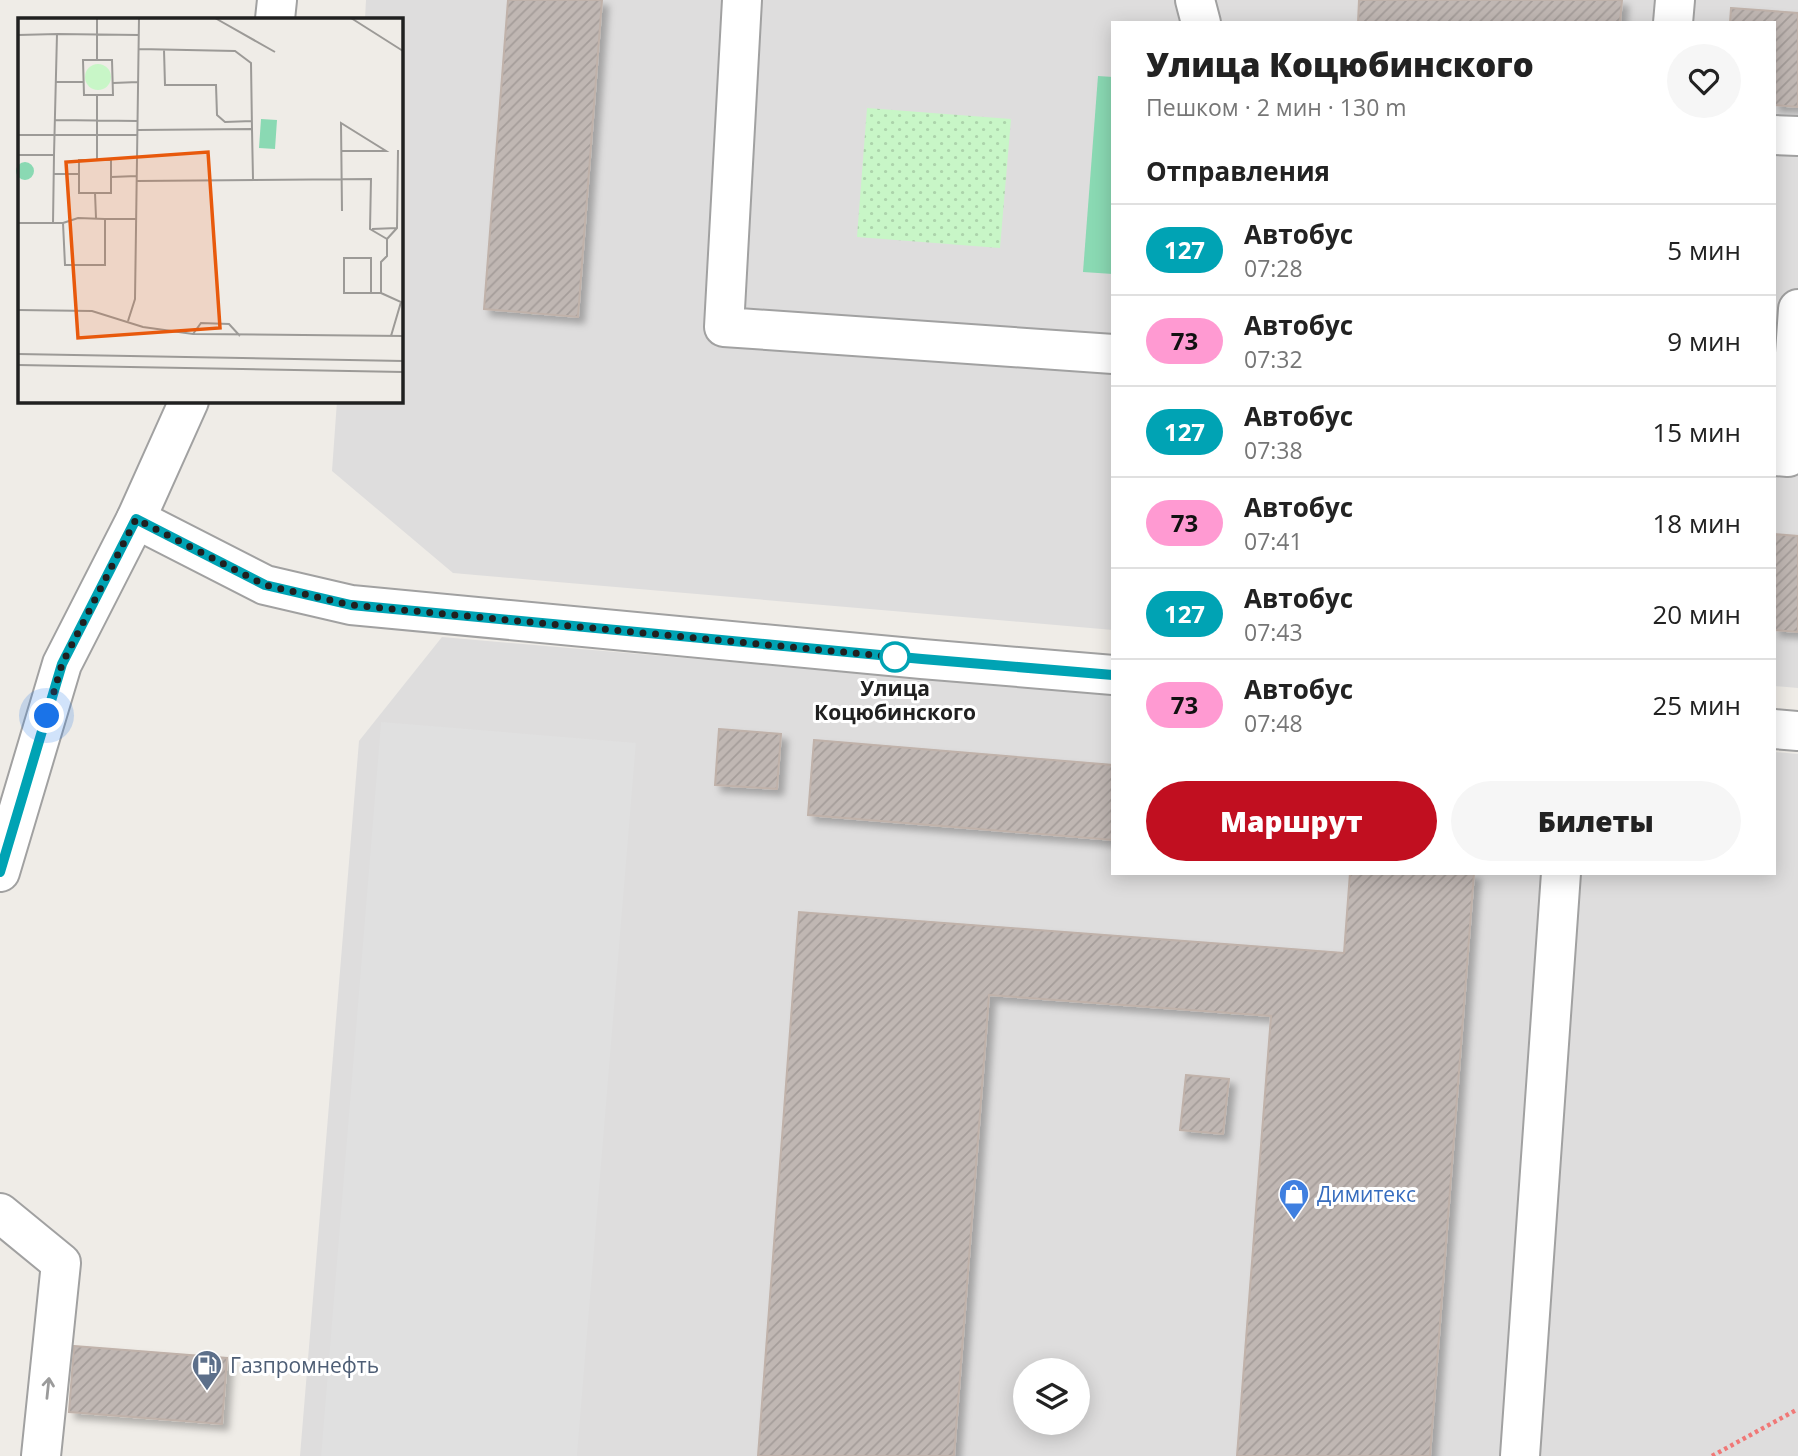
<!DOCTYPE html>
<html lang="ru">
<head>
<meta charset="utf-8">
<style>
	body { margin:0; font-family:"Open Sans",sans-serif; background:#f6f6f6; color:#222; height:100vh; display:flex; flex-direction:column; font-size:26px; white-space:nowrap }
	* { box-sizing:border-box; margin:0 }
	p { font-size:23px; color:#767676 }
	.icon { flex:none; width:38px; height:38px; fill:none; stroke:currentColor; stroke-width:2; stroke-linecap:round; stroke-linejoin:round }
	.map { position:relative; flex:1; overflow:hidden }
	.sheet { position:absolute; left:1111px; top:21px; width:665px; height:854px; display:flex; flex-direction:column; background:#fff; border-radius:0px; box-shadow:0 4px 18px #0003 }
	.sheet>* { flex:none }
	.badge { padding:0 14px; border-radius:23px; font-size:24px; line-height:46px }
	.tools { position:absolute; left:1013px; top:1358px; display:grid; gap:14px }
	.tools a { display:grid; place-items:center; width:77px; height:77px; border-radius:50%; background:#fff; box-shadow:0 4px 18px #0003; font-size:35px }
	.you { position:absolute; width:35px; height:35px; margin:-18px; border:5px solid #fff; border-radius:50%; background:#1a73e8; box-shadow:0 0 0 10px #1a73e833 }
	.map>.badge { position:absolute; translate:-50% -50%; box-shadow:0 0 0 4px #fff }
	h2 { padding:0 35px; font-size:26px; line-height:63px }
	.round { display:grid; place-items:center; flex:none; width:74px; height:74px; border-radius:37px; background:#f6f6f6 }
	.headline { display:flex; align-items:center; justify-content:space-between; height:119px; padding:0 35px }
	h1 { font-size:33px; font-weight:800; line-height:52px }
	.button { display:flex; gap:14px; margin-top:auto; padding:14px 35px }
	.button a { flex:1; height:80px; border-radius:42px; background:#c10f20; color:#fff; font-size:28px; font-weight:800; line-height:80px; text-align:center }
	.button a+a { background:#f6f6f6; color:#222 }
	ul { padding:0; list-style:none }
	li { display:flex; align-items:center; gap:21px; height:91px; padding:0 35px; border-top:2px solid #e0e0e0 }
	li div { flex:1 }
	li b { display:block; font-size:26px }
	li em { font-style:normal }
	li .badge { min-width:77px; font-weight:700; text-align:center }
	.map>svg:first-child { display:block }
	.residential { fill:#dedddd; fill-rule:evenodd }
	.park { fill:url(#park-dots) }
	.pitch { fill:#8ad9b3 }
	.parking { fill:#e0e0e0 }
	.building { fill:url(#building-hatch); stroke:#c0b2aa; stroke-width:2; filter:url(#shadow) }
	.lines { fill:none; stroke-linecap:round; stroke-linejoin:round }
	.minor-casing { stroke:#a1a1a1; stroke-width:42 }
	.path { stroke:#f07877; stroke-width:4.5; stroke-dasharray:3.5 3.5; stroke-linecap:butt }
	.minor { stroke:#fff; stroke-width:38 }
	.oneway { stroke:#9b9b9b }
	.line-casing { stroke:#fff; stroke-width:16 }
	.line { stroke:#00a3b4; stroke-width:10 }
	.walk { stroke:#202020; stroke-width:7; stroke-dasharray:0 12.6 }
	.stop-dot { fill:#fff; stroke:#00a3b4; stroke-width:3.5 }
	.labels { text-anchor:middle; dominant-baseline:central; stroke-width:6; stroke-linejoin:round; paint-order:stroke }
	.stop-label { font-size:21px; font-weight:bold; fill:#202020; stroke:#fff }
	.shop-label { font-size:21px; fill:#366cbe; stroke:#fff; text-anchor:start }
	.service-label { font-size:21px; fill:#4e5e75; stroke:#fff; text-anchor:start }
	.inset-road { fill:none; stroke:#9c9a97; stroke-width:2 }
	.view { fill:#e8590c; fill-opacity:0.15; stroke:#e8590c; stroke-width:3.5 }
	.inset-edge { fill:none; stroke:#202020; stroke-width:3.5 }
</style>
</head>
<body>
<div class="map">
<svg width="1798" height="1456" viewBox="0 0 1798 1456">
	<defs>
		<pattern id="park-dots" width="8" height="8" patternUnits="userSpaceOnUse" patternTransform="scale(1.75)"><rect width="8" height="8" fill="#c8f6c7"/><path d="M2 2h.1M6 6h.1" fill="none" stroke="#acd3ab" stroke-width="1.8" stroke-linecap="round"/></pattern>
		<pattern id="building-hatch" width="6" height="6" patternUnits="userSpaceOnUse" patternTransform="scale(1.75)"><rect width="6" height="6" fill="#c0b7b3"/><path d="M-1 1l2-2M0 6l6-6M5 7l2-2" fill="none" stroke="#a59d9a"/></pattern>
		<filter id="shadow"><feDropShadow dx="6" dy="6" stdDeviation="3.5" flood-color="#0004"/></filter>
	</defs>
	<rect width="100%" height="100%" fill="#efece7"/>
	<!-- residential -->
	<g class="residential">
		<polygon points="366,0 1798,0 1798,688 1774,686 1774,23 1113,23 1113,630 453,573 332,471 337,401 401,401 401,19 365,19"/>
		<path d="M 442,637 L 1113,695 L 1113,873 L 1774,873 L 1775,752 L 1798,754 L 1798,1456 L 300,1456 L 359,741 ZM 1026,1370 L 1078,1370 L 1078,1423 L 1026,1423 Z"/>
	</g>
	<!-- park -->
	<polygon class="park" points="867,108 1011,119 1000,248 857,237"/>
	<!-- pitch -->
	<polygon class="pitch" points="1098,76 1113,77 1113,274 1083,272"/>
	<!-- parking -->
	<polygon class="parking" points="381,722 636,743 577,1456 321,1456"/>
	<!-- building -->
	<g class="building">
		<polygon points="508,0 602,0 578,317 484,309"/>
		<polygon points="1359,0 1622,0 1620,23 1358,23"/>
		<polygon points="1731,8 1798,13 1798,107 1774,105 1774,23 1730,23"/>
		<polygon points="1774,534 1798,536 1798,632 1774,630"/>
		<polygon points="719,729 781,734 777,789 715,785"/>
		<polygon points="814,740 1113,765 1113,840 808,815"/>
		<polygon points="1350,873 1474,873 1430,1456 1237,1456 1271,1016 989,995 954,1456 758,1456 799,912 1344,953"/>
		<polygon points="1186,1075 1229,1079 1223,1134 1180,1130"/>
		<polygon points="74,1346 227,1358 222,1424 69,1412"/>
	</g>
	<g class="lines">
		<!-- minor casing -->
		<g class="minor-casing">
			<g id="minor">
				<polyline points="742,0 724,327 1113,354"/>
				<polyline points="1195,0 1201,23"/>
				<polyline points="275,19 277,0"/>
				<polyline points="1673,23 1675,0"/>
				<polyline points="1774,135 1798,136"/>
				<polyline points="1774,456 1788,457 1798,309"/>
				<polyline points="136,519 265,585 351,605 922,659 1113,675"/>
				<polyline points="1774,729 1798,731"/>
				<polyline points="0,872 62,664 136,519 189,401"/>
				<polyline points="0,1213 61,1263 41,1456"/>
				<polyline points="1520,1456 1561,873"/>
			</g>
		</g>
		<!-- path -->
		<polyline class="path" points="1712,1456 1798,1409"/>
		<!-- minor -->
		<use href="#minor" class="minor"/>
	</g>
	<!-- one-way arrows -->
	<defs><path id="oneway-shaft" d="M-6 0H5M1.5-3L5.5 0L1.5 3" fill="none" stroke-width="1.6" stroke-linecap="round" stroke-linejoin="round" transform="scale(1.75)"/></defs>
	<use class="oneway" href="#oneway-shaft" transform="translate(48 1388) rotate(-84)"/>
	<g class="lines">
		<!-- line casing -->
		<g class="line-casing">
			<polyline id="line" points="0,872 62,664 136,519 265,585 351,605 922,659 1113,675"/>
		</g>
		<!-- line -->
		<use href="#line" class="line"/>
		<!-- walk -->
		<polyline class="walk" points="47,716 62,664 136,519 265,585 351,605 895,657"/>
	</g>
	<!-- icons -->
	<defs>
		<g id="shop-pin" transform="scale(1.575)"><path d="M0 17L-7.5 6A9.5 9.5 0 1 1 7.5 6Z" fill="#3f7fe0" stroke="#fff"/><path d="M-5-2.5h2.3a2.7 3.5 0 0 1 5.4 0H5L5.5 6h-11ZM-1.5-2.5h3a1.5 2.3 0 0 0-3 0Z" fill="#fff"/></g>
		<g id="fuel-pin" transform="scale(1.575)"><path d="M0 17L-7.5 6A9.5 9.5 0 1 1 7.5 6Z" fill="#5c6f8a" stroke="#fff"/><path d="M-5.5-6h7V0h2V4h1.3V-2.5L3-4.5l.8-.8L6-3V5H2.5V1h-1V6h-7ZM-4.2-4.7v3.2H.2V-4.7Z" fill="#fff"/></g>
	</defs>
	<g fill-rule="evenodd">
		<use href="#shop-pin" x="1294" y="1194"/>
		<use href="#fuel-pin" x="207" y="1365"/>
	</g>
	<!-- markers -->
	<circle class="stop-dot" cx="895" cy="657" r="14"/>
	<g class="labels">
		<!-- stop labels -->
		<g class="stop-label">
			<text x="895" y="688">Улица<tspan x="895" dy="24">Коцюбинского</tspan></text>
		</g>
		<!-- shop labels -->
		<g class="shop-label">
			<text x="1317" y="1194">Димитекс</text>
		</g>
		<!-- service labels -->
		<g class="service-label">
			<text x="230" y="1365">Газпромнефть</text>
		</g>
	</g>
	<!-- overview -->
	<g transform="translate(18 18)">
		<rect width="385" height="385" fill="#efece7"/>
		<path d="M67 59a13 13 0 1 1 26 0a13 13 0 1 1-26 0Z" fill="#c8f6c7"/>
		<path d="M 243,101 L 259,102 L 257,131 L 241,130 ZM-2 153a9 9 0 1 1 18 0a9 9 0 1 1-18 0Z" fill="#8ad9b3"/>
		<path class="inset-road" d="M 79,0 L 79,42M 197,0 L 257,34M 333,0 L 385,33M 39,16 L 121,17M 0,17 L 39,16 L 36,137 L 0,137M 121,31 L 217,33 L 233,45 L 234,111M 146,32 L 147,67 L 198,67 L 199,97 L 207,104 L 234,103M 65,42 L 94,42 L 95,77 L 66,77 ZM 38,64 L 65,64M 95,65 L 120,64M 37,102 L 120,103M 120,112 L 234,111 L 235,161M 0,117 L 120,117M 323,133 L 368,133 L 323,105 L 324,193M 61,142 L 93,142 L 93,175 L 61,175 ZM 79,142 L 79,77M 36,156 L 61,156M 93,159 L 119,158M 119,163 L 353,161 L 352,211 L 369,221M 77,175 L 78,200M 0,205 L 45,205 L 47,247 L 87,247 L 87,201 L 119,201M 35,205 L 36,137M 45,205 L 60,200 L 87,201M 354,211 L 379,210M 353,275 L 353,240 L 326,240 L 326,275 L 363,275M 0,292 L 74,293 L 125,309 L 175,316 L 385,318M 110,303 L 117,281 L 121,0M 175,316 L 183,305 L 211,306 L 222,318M 373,318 L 383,284 L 363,275 L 363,244 L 369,238 L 369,221 L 379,210 L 380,132M 0,336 L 385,343M 0,347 L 385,354"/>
		<path class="view" d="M 190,134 L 202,310 L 60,320 L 48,144 Z"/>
		<rect width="385" height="385" class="inset-edge"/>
	</g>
</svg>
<div class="tools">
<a><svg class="icon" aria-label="layers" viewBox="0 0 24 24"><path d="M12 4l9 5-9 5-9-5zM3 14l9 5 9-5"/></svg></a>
</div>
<div class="you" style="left:47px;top:716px"></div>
<section class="sheet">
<div class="headline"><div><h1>Улица Коцюбинского</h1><p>Пешком · 2 мин · 130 m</p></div><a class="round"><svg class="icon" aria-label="heart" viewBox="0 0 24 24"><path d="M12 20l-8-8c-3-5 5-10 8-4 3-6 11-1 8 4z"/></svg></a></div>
<h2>Отправления</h2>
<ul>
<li><span class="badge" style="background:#00a3b4;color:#fff">127</span><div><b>Автобус</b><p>07:28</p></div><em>5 мин</em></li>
<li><span class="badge" style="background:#ff9ad2;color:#111">73</span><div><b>Автобус</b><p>07:32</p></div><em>9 мин</em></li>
<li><span class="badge" style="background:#00a3b4;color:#fff">127</span><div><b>Автобус</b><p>07:38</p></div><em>15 мин</em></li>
<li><span class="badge" style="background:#ff9ad2;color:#111">73</span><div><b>Автобус</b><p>07:41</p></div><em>18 мин</em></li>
<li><span class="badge" style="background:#00a3b4;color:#fff">127</span><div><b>Автобус</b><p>07:43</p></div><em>20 мин</em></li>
<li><span class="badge" style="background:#ff9ad2;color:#111">73</span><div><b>Автобус</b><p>07:48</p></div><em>25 мин</em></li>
</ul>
<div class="button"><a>Маршрут</a><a>Билеты</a></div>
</section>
</div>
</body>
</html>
